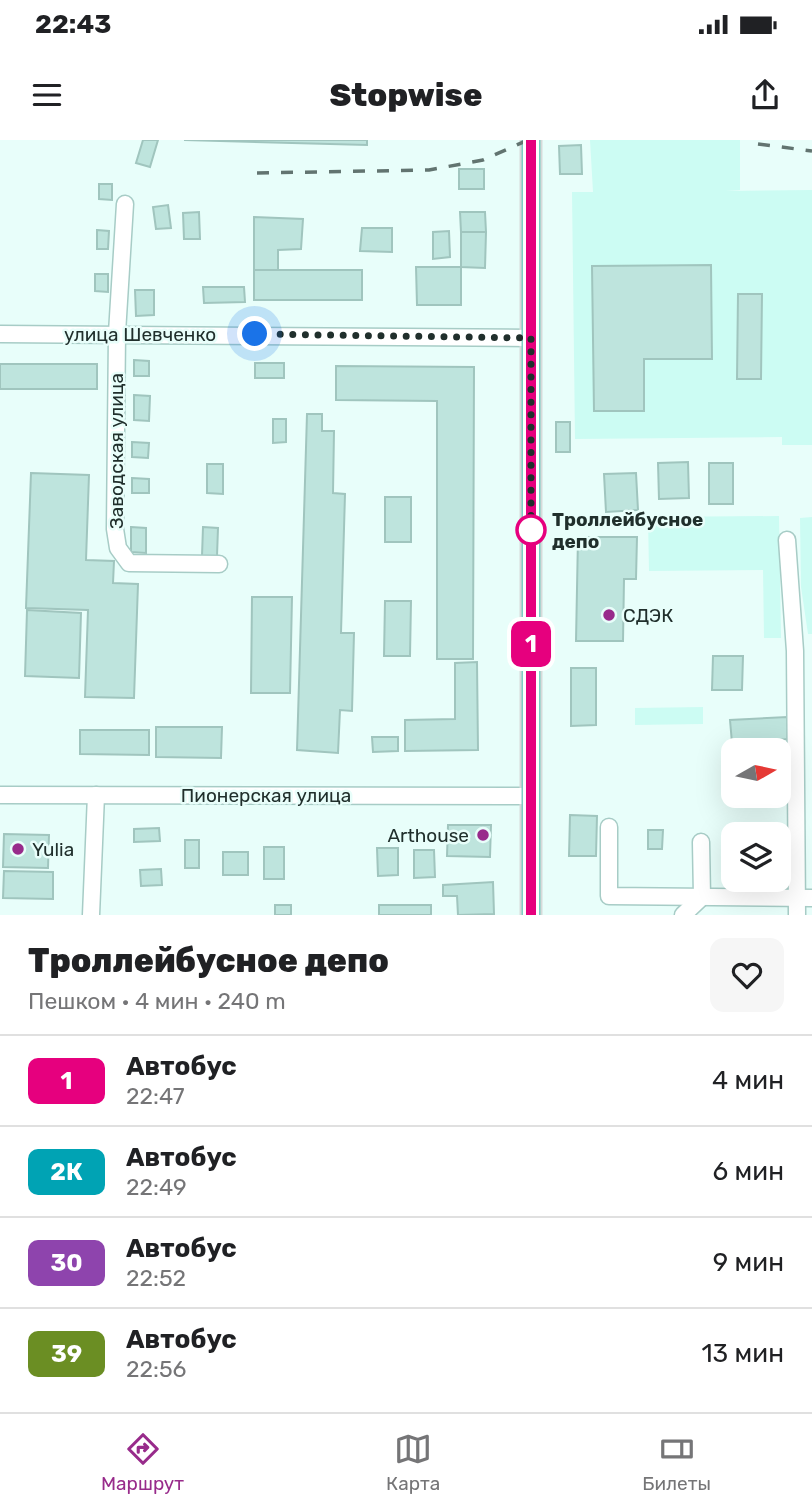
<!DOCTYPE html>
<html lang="ru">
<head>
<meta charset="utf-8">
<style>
	body { margin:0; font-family:Rubik,sans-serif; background:#f6f6f6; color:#202124; height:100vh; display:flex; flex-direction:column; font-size:26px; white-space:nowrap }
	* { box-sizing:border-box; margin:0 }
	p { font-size:23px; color:#757577 }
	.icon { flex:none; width:38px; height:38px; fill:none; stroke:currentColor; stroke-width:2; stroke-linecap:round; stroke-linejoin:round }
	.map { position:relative; height:775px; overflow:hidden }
	.side { display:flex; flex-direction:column; background:#fff; flex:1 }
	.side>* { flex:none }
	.badge { padding:0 14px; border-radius:10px; font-size:24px; line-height:46px }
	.needle { width:46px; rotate:81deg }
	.fabs { position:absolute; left:721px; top:598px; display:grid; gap:14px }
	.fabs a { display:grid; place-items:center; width:70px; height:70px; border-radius:14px; background:#fff; box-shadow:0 7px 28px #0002; font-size:35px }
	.you { position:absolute; width:35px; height:35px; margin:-18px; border:5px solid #fff; border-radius:50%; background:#1a73e8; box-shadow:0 0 0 10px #1a73e833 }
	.map>.badge { position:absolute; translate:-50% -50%; box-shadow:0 0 0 4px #fff }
	.round { display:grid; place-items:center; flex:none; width:74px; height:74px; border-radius:14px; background:#f6f6f6 }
	.headline { display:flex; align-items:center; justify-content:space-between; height:119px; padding:0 28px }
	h1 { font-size:33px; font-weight:800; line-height:52px }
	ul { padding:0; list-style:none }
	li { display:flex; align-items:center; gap:21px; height:91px; padding:0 28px; border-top:2px solid #e0e0e0 }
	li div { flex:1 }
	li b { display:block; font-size:26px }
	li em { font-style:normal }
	li .badge { min-width:77px; font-weight:700; text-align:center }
	.status { display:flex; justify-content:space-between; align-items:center; height:49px; padding:0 35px; background:#fff; direction:ltr }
	.status svg { height:19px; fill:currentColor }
	header { display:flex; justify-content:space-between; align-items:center; height:91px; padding:0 28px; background:#fff; font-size:32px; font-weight:800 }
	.tabs { display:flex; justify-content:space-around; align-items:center; height:98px; border-top:2px solid #e0e0e0; background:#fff; font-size:19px; color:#757577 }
	.tabs a { display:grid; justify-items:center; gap:4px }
	.tabs .on { color:#982b8b }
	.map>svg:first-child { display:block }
	.built { fill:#ccfcf3 }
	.building { fill:#bee4dd; stroke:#a0c5be; stroke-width:2 }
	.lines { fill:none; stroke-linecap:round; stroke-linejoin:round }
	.minor-casing { stroke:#a7ccc6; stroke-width:19 }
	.major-casing { stroke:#d7dad9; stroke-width:23 }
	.minor { stroke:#fff; stroke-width:16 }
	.major { stroke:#7fcec5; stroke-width:19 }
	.rail { stroke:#627470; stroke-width:3.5; stroke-dasharray:12 12; stroke-linecap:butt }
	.line-casing { stroke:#fff; stroke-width:16 }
	.line { stroke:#e6007e; stroke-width:10 }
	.walk { stroke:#202f2c; stroke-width:7; stroke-dasharray:0 12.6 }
	.stop-dot { fill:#fff; stroke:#e6007e; stroke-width:3.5 }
	.poi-dot { fill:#982b8b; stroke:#e8fefa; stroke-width:2.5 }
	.labels { text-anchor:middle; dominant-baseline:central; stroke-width:5; stroke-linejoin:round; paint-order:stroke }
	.street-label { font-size:19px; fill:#202f2c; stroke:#e8fefa }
	.stop-label { font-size:19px; font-weight:bold; fill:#202f2c; stroke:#e8fefa; text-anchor:start }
	.poi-label { font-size:19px; fill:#202f2c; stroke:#e8fefa; text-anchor:start }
</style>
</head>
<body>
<div class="status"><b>22:43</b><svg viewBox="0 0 49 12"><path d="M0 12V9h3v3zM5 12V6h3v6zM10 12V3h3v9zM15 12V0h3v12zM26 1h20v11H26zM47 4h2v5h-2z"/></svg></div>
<header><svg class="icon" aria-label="menu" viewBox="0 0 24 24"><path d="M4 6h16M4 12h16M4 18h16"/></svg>Stopwise<svg class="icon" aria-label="share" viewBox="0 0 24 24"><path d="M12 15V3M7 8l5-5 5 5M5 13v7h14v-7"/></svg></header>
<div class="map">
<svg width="812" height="775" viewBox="0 0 812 775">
	<rect width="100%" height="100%" fill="#e8fefa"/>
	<!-- built -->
	<g class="built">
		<polygon points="590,0 740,0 740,50 726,51 812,50 812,305 782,305 782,297 575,299 572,52 593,52"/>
		<polygon points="779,376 781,498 764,498 763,430 649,431 648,377"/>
		<polygon points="812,377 812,494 808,494 801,447 800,378"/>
		<polygon points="703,567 703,584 635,585 635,568"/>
	</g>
	<!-- building -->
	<g class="building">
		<polygon points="143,0 158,0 150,27 136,23"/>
		<polygon points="184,0 367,0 367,5"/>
		<polygon points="581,5 582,34 560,34 559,6"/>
		<rect x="459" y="29" width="25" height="20"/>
		<polygon points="99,44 112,44 112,60 99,59"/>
		<polygon points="168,65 171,88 156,89 153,67"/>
		<polygon points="199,72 200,99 184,99 183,73"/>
		<polygon points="460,72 485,72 486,92 461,92"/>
		<polygon points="254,77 303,79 301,109 278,110 278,130 254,130"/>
		<polygon points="362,88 392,88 392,112 360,111"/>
		<polygon points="97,90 109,91 108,109 97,109"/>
		<polygon points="449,91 450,117 433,119 433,92"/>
		<polygon points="461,92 486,92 485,128 461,127"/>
		<polygon points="711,125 712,219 644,219 644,271 594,271 592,126"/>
		<polygon points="416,127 461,127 461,165 417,165"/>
		<rect x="254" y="130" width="108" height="30"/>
		<polygon points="95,134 108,134 108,152 95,151"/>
		<polygon points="203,147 244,147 245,162 204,163"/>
		<polygon points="135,150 154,150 154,175 136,176"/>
		<polygon points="738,154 762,154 761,239 737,239"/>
		<polygon points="134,220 149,221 149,236 134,236"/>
		<rect x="255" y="223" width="29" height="15"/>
		<rect x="0" y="224" width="97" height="25"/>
		<polygon points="336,226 474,227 473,519 437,519 437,261 336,260"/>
		<polygon points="134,255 150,256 149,281 134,280"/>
		<polygon points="307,274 322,274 322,291 334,291 333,353 345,354 341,493 354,493 352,571 340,570 338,613 297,610"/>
		<polygon points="273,279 286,279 286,302 273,303"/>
		<rect x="556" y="282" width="14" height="30"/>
		<polygon points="132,302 149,303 148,318 132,317"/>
		<polygon points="688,322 689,358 659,359 658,323"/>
		<rect x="709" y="323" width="24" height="41"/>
		<polygon points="207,324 223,324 223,354 207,353"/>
		<polygon points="31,333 89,335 86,420 114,421 113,443 138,444 134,558 85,557 88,470 26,468"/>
		<polygon points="636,333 638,370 606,372 604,334"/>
		<polygon points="132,338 149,339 149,353 132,353"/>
		<rect x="385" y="357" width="26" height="45"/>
		<polygon points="131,387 146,388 146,413 131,412"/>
		<polygon points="203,387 218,388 217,416 202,416"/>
		<polygon points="578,397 637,397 636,439 624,439 623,501 576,501"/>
		<polygon points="252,457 292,457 290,553 251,553"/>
		<polygon points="385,461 411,461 410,516 384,516"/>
		<polygon points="27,470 81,473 79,538 25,536"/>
		<polygon points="713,516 743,516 742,550 712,550"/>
		<polygon points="477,522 478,610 405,611 405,580 455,579 455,523"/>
		<polygon points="571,528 596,528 596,585 571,586"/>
		<polygon points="787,577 789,599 732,603 730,580"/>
		<polygon points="156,587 222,587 221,618 156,617"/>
		<polygon points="80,590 149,590 149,615 80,614"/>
		<polygon points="372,597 398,597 398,611 373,612"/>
		<polygon points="570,675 597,676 596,716 569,716"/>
		<polygon points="448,685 491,685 490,717 447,716"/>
		<polygon points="159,688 160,701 134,702 134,689"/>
		<polygon points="648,690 663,690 662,709 648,709"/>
		<polygon points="4,694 49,695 48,728 3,727"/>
		<rect x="185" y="700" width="14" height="28"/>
		<rect x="264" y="707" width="20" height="32"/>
		<polygon points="377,708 398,708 398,735 378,736"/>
		<polygon points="414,710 434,710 435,737 414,738"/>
		<rect x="223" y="712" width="25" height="23"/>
		<polygon points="161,729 162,745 141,746 140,730"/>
		<polygon points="4,731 53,732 53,759 3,758"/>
		<polygon points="493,742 494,774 458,775 457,756 443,756 443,745"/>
		<rect x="275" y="765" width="16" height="10"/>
		<rect x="379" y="765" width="52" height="10"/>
	</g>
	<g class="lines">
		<!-- minor casing -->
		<g class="minor-casing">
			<g id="minor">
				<polyline points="125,64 117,193 115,389 118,408 129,423 219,424"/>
				<polyline points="0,194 531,198"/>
				<polyline points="787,400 795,511 797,775"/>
				<polyline points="0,655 531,656"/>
				<polyline points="609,687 609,756 812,758"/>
				<polyline points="91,775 96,655"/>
				<polyline points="683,775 702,757 701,702"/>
			</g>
		</g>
		<!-- major casing -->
		<g class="major-casing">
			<polyline id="major" points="531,0 531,775"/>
		</g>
		<!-- minor -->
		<use href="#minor" class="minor"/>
		<!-- major -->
		<use href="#major" class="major"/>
		<!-- rail -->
		<g class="rail">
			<polyline points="758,4 812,11"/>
			<polyline points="257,33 429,30 483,20 528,0"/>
		</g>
	</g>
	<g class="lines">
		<!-- line casing -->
		<g class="line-casing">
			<polyline id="line" points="531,0 531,775"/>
		</g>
		<!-- line -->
		<use href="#line" class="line"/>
		<!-- walk -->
		<polyline class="walk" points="255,194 531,198 531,390"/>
	</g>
	<!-- markers -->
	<circle class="stop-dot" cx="531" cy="390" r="14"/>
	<g class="poi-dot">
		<circle cx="609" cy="475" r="7"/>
		<circle cx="483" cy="695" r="7"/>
		<circle cx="18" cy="709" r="7"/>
	</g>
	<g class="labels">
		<!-- street labels -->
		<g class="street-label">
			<text x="140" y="194">улица Шевченко</text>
			<text transform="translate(116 311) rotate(-90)">Заводская улица</text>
			<text x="266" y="655">Пионерская улица</text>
		</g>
		<!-- stop labels -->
		<g class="stop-label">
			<text x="552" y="379">Троллейбусное<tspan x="552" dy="22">депо</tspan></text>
		</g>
		<!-- poi labels -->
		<g class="poi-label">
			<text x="623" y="475">СДЭК</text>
			<text x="469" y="695" text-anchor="end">Arthouse</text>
			<text x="32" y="709">Yulia</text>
		</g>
	</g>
</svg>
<div class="fabs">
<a><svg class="needle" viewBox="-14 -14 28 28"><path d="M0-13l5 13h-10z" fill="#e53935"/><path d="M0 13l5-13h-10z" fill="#757577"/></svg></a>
<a><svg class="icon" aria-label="layers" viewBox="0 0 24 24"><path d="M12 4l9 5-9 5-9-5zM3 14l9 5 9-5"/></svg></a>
</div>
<div class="you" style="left:255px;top:194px"></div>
<b class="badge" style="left:531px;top:504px;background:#e6007e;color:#fff">1</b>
</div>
<section class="side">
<div class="headline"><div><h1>Троллейбусное депо</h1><p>Пешком · 4 мин · 240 m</p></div><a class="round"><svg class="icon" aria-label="heart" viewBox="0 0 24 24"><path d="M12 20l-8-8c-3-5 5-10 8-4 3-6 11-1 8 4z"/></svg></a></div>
<ul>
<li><span class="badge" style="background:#e6007e;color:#fff">1</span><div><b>Автобус</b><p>22:47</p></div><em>4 мин</em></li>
<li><span class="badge" style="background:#00a3b4;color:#fff">2К</span><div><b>Автобус</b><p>22:49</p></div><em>6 мин</em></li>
<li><span class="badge" style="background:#8e44ad;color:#fff">30</span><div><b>Автобус</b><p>22:52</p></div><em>9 мин</em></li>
<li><span class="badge" style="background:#6b8e23;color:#fff">39</span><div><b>Автобус</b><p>22:56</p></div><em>13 мин</em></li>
</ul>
</section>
<nav class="tabs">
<a class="on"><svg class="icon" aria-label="directions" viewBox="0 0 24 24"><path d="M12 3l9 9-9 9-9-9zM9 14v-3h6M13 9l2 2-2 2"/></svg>Маршрут</a>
<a><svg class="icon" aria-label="map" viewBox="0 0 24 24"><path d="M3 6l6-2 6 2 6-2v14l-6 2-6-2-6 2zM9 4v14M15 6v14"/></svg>Карта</a>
<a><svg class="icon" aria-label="tickets" viewBox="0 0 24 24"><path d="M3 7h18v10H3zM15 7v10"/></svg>Билеты</a>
</nav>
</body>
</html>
